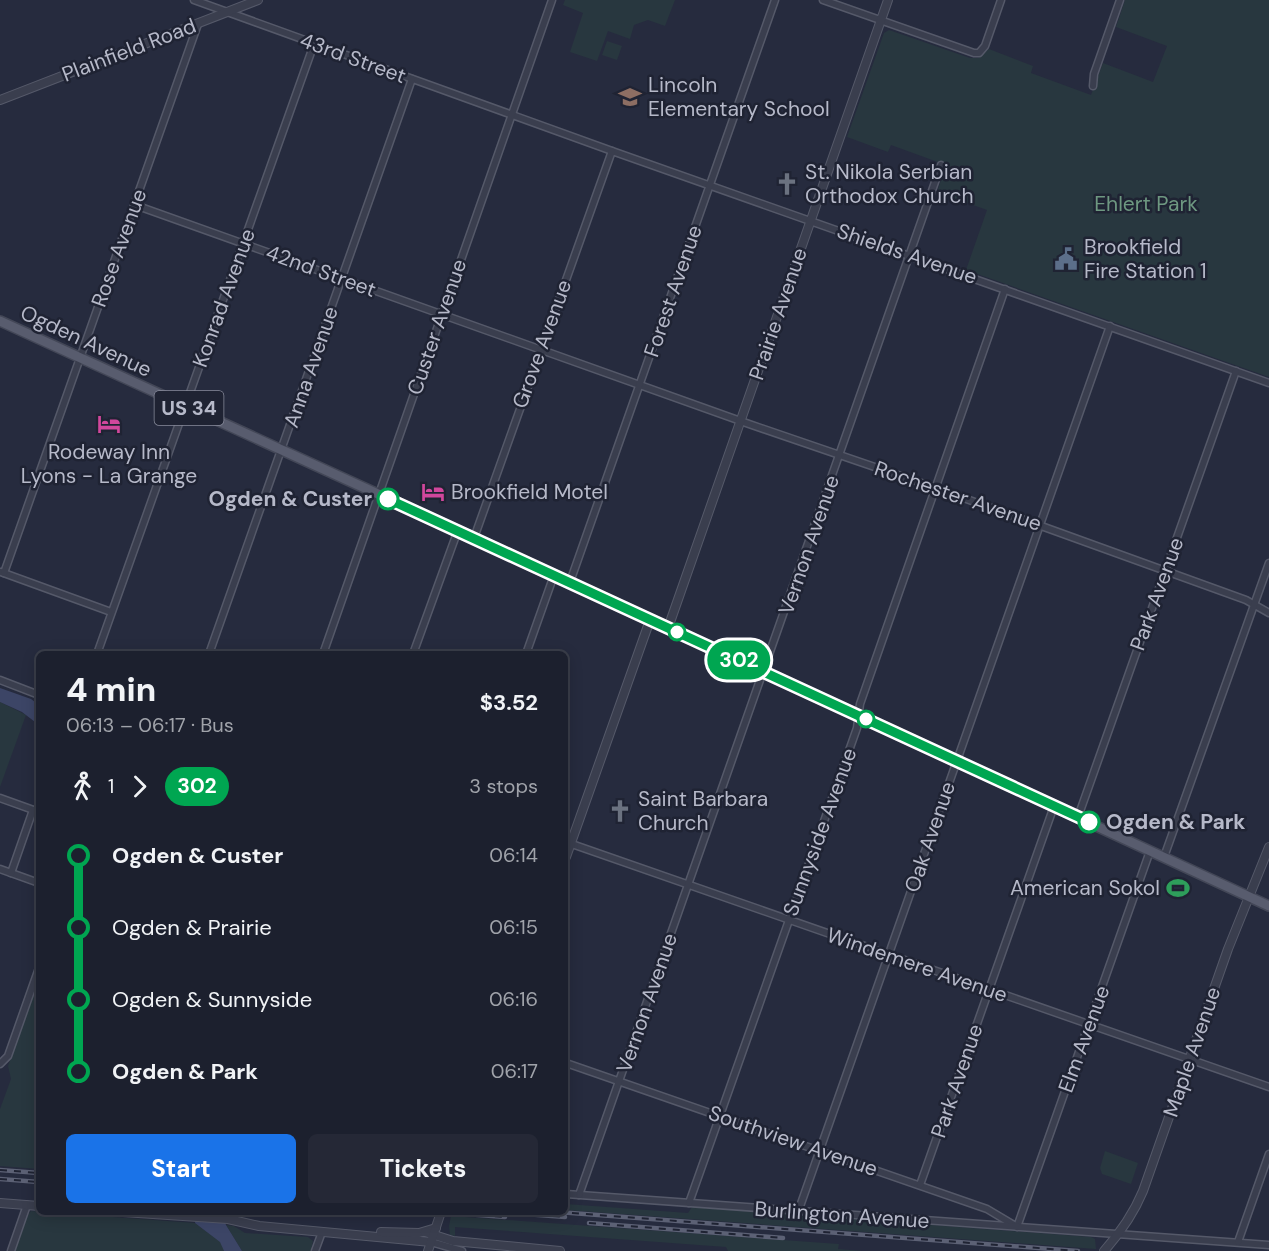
<!DOCTYPE html>
<html lang="en">
<head>
<meta charset="utf-8">
<style>
	body { margin:0; font-family:"DM Sans",sans-serif; background:#252836; color:#f1f3f6; height:100vh; display:flex; flex-direction:column; font-size:22px; white-space:nowrap }
	* { box-sizing:border-box; margin:0 }
	p { font-size:20px; color:#a0a3aa }
	.icon { flex:none; width:33px; height:33px; fill:none; stroke:currentColor; stroke-width:2; stroke-linecap:round; stroke-linejoin:round }
	.map { position:relative; flex:1; overflow:hidden }
	.details { position:absolute; left:36px; top:651px; width:532px; height:564px; display:flex; flex-direction:column; background:#1c202e; border-radius:9px; box-shadow:0 3px 15px #0003,0 0 0 2px #3a3e4a }
	.details>* { flex:none }
	.badge { padding:0 12px; border-radius:20px; font-size:21px; line-height:39px }
	.map>.badge { position:absolute; translate:-50% -50%; box-shadow:0 0 0 3px #fff }
	.legs { display:flex; align-items:center; gap:9px; height:66px; padding:0 30px; font-size:20px }
	.legs p { margin-inline-start:auto }
	.overview { display:flex; align-items:center; justify-content:space-between; height:102px; padding:0 30px }
	h1 { font-size:33px; font-weight:800; line-height:45px }
	.cta { display:flex; gap:12px; margin-top:auto; padding:12px 30px }
	.cta a { flex:1; height:69px; border-radius:9px; background:#1a73e8; color:#fff; font-size:24px; font-weight:800; line-height:69px; text-align:center }
	.cta a+a { background:#252836; color:#f1f3f6 }
	ul { padding:0 30px; list-style:none }
	li { display:flex; align-items:center; gap:21px; height:72px; font-size:22px }
	li i { display:grid; place-items:center; width:9px; height:100%; margin:0 8px; background:currentColor }
	li i::after { content:''; width:15px; height:15px; margin:-8px; border:4px solid; border-radius:50%; background:#1c202e }
	li p { margin-inline-start:auto }
	li:first-child i { background:linear-gradient(#0000 50%,currentColor 0) }
	li:last-child i { background:linear-gradient(currentColor 50%,#0000 0) }
	.map>svg:first-child { display:block }
	.green { fill:#28373f }
	.water { fill:#3c4566 }
	.lines { fill:none; stroke-linecap:round; stroke-linejoin:round }
	.minor-casing { stroke:#555969; stroke-width:9 }
	.tertiary-casing { stroke:#555969; stroke-width:10 }
	.primary-casing { stroke:#434757; stroke-width:12 }
	.minor { stroke:#3a3e4e; stroke-width:6 }
	.tertiary { stroke:#3a3e4e; stroke-width:8 }
	.primary { stroke:#585c6e; stroke-width:9 }
	.rail-casing { stroke:#5c6175; stroke-width:4.5 }
	.rail { stroke:#1f2333; stroke-width:2; stroke-dasharray:7; stroke-linecap:butt }
	.line-1-casing { stroke:#fff; stroke-width:14 }
	.line-1 { stroke:#00a651; stroke-width:9 }
	.stop-1-dot { fill:#fff; stroke:#00a651; stroke-width:3 }
	.labels { text-anchor:middle; dominant-baseline:central; stroke-width:5; stroke-linejoin:round; paint-order:stroke }
	.shield { fill:#1f2333; stroke:#898c9c; stroke-width:1.5 }
	.shield-label { font-size:20px; font-weight:bold; fill:#b6b9c9 }
	.street-label { font-size:21px; fill:#b6b9c9; stroke:#1f2333 }
	.poi-label { font-size:21px; fill:#b6b9c9; stroke:#1f2333; text-anchor:start }
	.park-label { font-size:21px; fill:#6e9881; stroke:#1f2333 }
	.stop-label { font-size:21px; font-weight:bold; fill:#b6b9c9; stroke:#1f2333; text-anchor:end }
</style>
</head>
<body>
<div class="map">
<svg width="1269" height="1251" viewBox="0 0 1269 1251">
	<rect width="100%" height="100%" fill="#262b3e"/>
	<!-- green -->
	<g class="green">
		<polygon points="565,0 675,0 665,26 648,20 634,25 630,39 608,31 597,61 570,52 583,13 563,5"/>
		<polygon points="1125,0 1269,0 1269,377 966,270 987,210 937,192 946,165 891,145 888,152 847,137 884,33 889,30 970,58 978,58 989,49 1033,66 1031,73 1091,95 1103,63 1153,82 1167,46 1116,27"/>
		<polygon points="607,41 622,46 617,60 602,55"/>
		<polygon points="0,702 26,715 0,787"/>
		<polygon points="39,979 39,1169 0,1166 0,1109 11,1079 8,1066"/>
		<polygon points="1105,1151 1138,1163 1131,1184 1102,1174 1100,1168"/>
		<polygon points="566,1204 688,1213 692,1207 1091,1237 1095,1239 1096,1249 566,1210"/>
		<polygon points="31,1211 195,1223 221,1242 224,1251 15,1251 28,1215"/>
		<polygon points="451,1216 839,1244 838,1249 862,1251 728,1251 726,1247 455,1227 455,1236 450,1235 449,1226"/>
		<polygon points="226,1225 234,1226 245,1233 308,1237 313,1241 311,1251 242,1251"/>
	</g>
	<!-- water -->
	<g class="water">
		<polygon points="0,688 31,699 39,705 39,725 22,712 0,702"/>
		<polygon points="196,1212 222,1212 226,1225 242,1251 224,1251 220,1242 195,1223"/>
	</g>
	<g class="lines">
		<!-- minor casing -->
		<g class="minor-casing">
			<g id="minor">
				<polyline points="194,0 612,151 1269,383"/>
				<polyline points="823,0 974,53 979,53 985,46 1001,0"/>
				<polyline points="1093,86 1094,74 1120,0"/>
				<polyline points="135,205 749,424 936,488 1246,600 1269,613"/>
				<polyline points="474,538 612,151"/>
				<polyline points="1,572 111,612"/>
				<polyline points="4,573 198,24"/>
				<polyline points="570,582 775,0"/>
				<polyline points="97,654 314,44"/>
				<polyline points="209,654 412,79"/>
				<polyline points="323,654 552,0"/>
				<polyline points="413,654 458,530"/>
				<polyline points="526,654 554,575"/>
				<polyline points="0,680 39,695"/>
				<polyline points="0,798 39,812"/>
				<polyline points="1078,817 1236,371"/>
				<polyline points="566,842 1269,1087"/>
				<polyline points="1164,857 1269,563"/>
				<polyline points="0,869 39,883"/>
				<polyline points="11,873 33,810"/>
				<polyline points="566,1063 987,1209 1017,1227 1150,851"/>
				<polyline points="0,1064 8,1056 39,968"/>
				<polyline points="920,1185 1054,806"/>
				<polyline points="566,1194 1269,1245"/>
				<polyline points="579,1195 941,165"/>
				<polyline points="689,1203 857,728 860,704 1005,289"/>
				<polyline points="798,1212 1110,326"/>
				<polyline points="431,1242 462,1251"/>
				<polyline points="1238,1242 1269,1154"/>
				<polyline points="11,1251 27,1205"/>
				<polyline points="315,1251 322,1232"/>
			</g>
		</g>
		<!-- tertiary casing -->
		<g class="tertiary-casing">
			<g id="tertiary">
				<polyline points="0,100 258,0"/>
				<polyline points="668,628 888,0"/>
				<polyline points="566,857 650,620"/>
				<polyline points="0,1203 39,1206"/>
				<polyline points="123,1212 228,1219 259,1226 431,1242"/>
				<polyline points="381,1232 419,1233 436,1228"/>
				<polyline points="425,1232 453,1241 560,1251"/>
				<polyline points="428,1251 441,1212"/>
				<path d="M 1104,1251 C 1121,1232 1133,1215 1143,1191 L 1228,949 L 1269,847"/>
			</g>
		</g>
		<!-- primary casing -->
		<g class="primary-casing">
			<polyline id="primary" points="0,321 474,538 1269,906"/>
		</g>
		<!-- minor -->
		<use href="#minor" class="minor"/>
		<!-- tertiary -->
		<use href="#tertiary" class="tertiary"/>
		<!-- primary -->
		<use href="#primary" class="primary"/>
		<!-- rail casing -->
		<g class="rail-casing">
			<g id="rail">
				<polyline points="0,1170 39,1173"/>
				<polyline points="0,1179 39,1182"/>
				<polyline points="439,1212 505,1217"/>
				<polyline points="497,1212 565,1217"/>
				<polyline points="558,1212 1078,1251"/>
				<polyline points="589,1223 783,1238"/>
			</g>
		</g>
		<!-- rail -->
		<use href="#rail" class="rail"/>
	</g>
	<g class="lines">
		<!-- line-1 casing -->
		<g class="line-1-casing">
			<polyline id="line-1" points="388,499 1089,822"/>
		</g>
		<!-- line-1 -->
		<use href="#line-1" class="line-1"/>
	</g>
	<!-- icons -->
	<defs>
		<g id="school-bare" transform="scale(1.8)"><path d="M0-5L7-2L0 1L-7-2ZM-4 1L0 2.5L4 1V4Q0 6-4 4Z" fill="#8d6e63" stroke="#1f2333" stroke-width="2.5" paint-order="stroke"/></g>
		<g id="church-bare" transform="scale(1.8)"><path d="M-1.2-6h2.4v3.5h3.3v2.4h-3.3V6h-2.4V-.1h-3.3v-2.4h3.3Z" fill="#6b7280" stroke="#1f2333" stroke-width="2.5" paint-order="stroke"/></g>
		<g id="civic-bare" transform="scale(1.8)"><path d="M-.6-6.5H3V-4.5H.6V-3L4-1V1h2V6H-6V1h2V-1L-.6-3ZM-1.2 2.5V6h2.4V2.5Z" fill="#5c6f8a" stroke="#1f2333" stroke-width="2.5" paint-order="stroke"/></g>
		<g id="hotel-bare" transform="scale(1.8)"><path d="M-6-4.5h1.5V1H6V5H4.5V3h-9V5H-6ZM-4 0a1.8 1.8 0 1 1 3.6 0ZM.5 0V-2.5h3Q6-2.5 6 0Z" fill="#d1479c" stroke="#1f2333" stroke-width="2.5" paint-order="stroke"/></g>
		<g id="stadium-bare" transform="scale(1.8)"><path d="M0-5a6.5 5 0 1 0 0 10a6.5 5 0 1 0 0-10ZM-3.5-1.8h7v3.6h-7Z" fill="#2e9e5b" stroke="#1f2333" stroke-width="2.5" paint-order="stroke"/></g>
	</defs>
	<g fill-rule="evenodd">
		<use href="#school-bare" x="630" y="97"/>
		<use href="#church-bare" x="787" y="184"/>
		<use href="#civic-bare" x="1066" y="259"/>
		<use href="#hotel-bare" x="109" y="424"/>
		<use href="#hotel-bare" x="433" y="492"/>
		<use href="#church-bare" x="620" y="811"/>
		<use href="#stadium-bare" x="1178" y="888"/>
	</g>
	<!-- markers -->
	<g class="stop-1-dot">
		<circle cx="388" cy="499" r="10"/>
		<circle cx="677" cy="632" r="8"/>
		<circle cx="866" cy="719" r="8"/>
		<circle cx="1089" cy="822" r="10"/>
	</g>
	<g class="labels">
		<!-- shield labels -->
		<rect class="shield" x="154.5" y="391" width="69" height="34" rx="4.5"/>
		<g class="shield-label">
			<text x="189" y="408">US 34</text>
		</g>
		<!-- street labels -->
		<g class="street-label">
			<text transform="translate(129 50) rotate(-21)">Plainfield Road</text>
			<text transform="translate(353 58) rotate(20)">43rd Street</text>
			<text transform="translate(119 248) rotate(-70)">Rose Avenue</text>
			<text transform="translate(907 254) rotate(19)">Shields Avenue</text>
			<text transform="translate(321 271) rotate(20)">42nd Street</text>
			<text transform="translate(673 291) rotate(-71)">Forest Avenue</text>
			<text transform="translate(224 298) rotate(-70)">Konrad Avenue</text>
			<text transform="translate(778 314) rotate(-71)">Prairie Avenue</text>
			<text transform="translate(437 327) rotate(-71)">Custer Avenue</text>
			<text transform="translate(86 341) rotate(25)">Ogden Avenue</text>
			<text transform="translate(542 344) rotate(-70)">Grove Avenue</text>
			<text transform="translate(311 367) rotate(-71)">Anna Avenue</text>
			<text transform="translate(958 496) rotate(19)">Rochester Avenue</text>
			<text transform="translate(809 545) rotate(-71)">Vernon Avenue</text>
			<text transform="translate(1157 594) rotate(-70)">Park Avenue</text>
			<text transform="translate(820 832) rotate(-70)">Sunnyside Avenue</text>
			<text transform="translate(930 837) rotate(-71)">Oak Avenue</text>
			<text transform="translate(917 965) rotate(19)">Windemere Avenue</text>
			<text transform="translate(647 1003) rotate(-71)">Vernon Avenue</text>
			<text transform="translate(1084 1039) rotate(-70)">Elm Avenue</text>
			<text transform="translate(1192 1052) rotate(-71)">Maple Avenue</text>
			<text transform="translate(957 1081) rotate(-71)">Park Avenue</text>
			<text transform="translate(793 1141) rotate(19)">Southview Avenue</text>
			<text transform="translate(842 1215) rotate(4)">Burlington Avenue</text>
		</g>
		<!-- poi labels -->
		<g class="poi-label">
			<text x="648" y="85">Lincoln<tspan x="648" dy="24">Elementary School</tspan></text>
			<text x="805" y="172">St. Nikola Serbian<tspan x="805" dy="24">Orthodox Church</tspan></text>
			<text x="1084" y="247">Brookfield<tspan x="1084" dy="24">Fire Station 1</tspan></text>
			<text x="109" y="452" text-anchor="middle">Rodeway Inn<tspan x="109" dy="24">Lyons - La Grange</tspan></text>
			<text x="451" y="492">Brookfield Motel</text>
			<text x="638" y="799">Saint Barbara<tspan x="638" dy="24">Church</tspan></text>
			<text x="1160" y="888" text-anchor="end">American Sokol</text>
		</g>
		<!-- park labels -->
		<g class="park-label">
			<text x="1146" y="204">Ehlert Park</text>
		</g>
		<!-- stop labels -->
		<g class="stop-label">
			<text x="372" y="499">Ogden &amp; Custer</text>
			<text x="1106" y="822" text-anchor="start">Ogden &amp; Park</text>
		</g>
	</g>
</svg>
<b class="badge" style="left:739px;top:660px;background:#00a651;color:#fff">302</b>
<section class="details">
<div class="overview"><div><h1>4 min</h1><p>06:13 – 06:17 · Bus</p></div><b>$3.52</b></div>
<div class="legs"><svg class="icon" aria-label="walk" viewBox="0 0 24 24"><circle cx="13" cy="4" r="2"/><path d="M13 8l-2 6 4 7M11 14l-3 7M7 12l3-4h3l4 4"/></svg>1<svg class="icon" aria-label="forward" viewBox="0 0 24 24"><path d="M9 5l7 7-7 7"/></svg><b class="badge" style="background:#00a651;color:#fff">302</b><p>3 stops</p></div>
<ul>
<li><i style="color:#00a651"></i><b>Ogden &amp; Custer</b><p>06:14</p></li>
<li><i style="color:#00a651"></i><span>Ogden &amp; Prairie</span><p>06:15</p></li>
<li><i style="color:#00a651"></i><span>Ogden &amp; Sunnyside</span><p>06:16</p></li>
<li><i style="color:#00a651"></i><b>Ogden &amp; Park</b><p>06:17</p></li>
</ul>
<div class="cta"><a>Start</a><a>Tickets</a></div>
</section>
</div>
</body>
</html>
